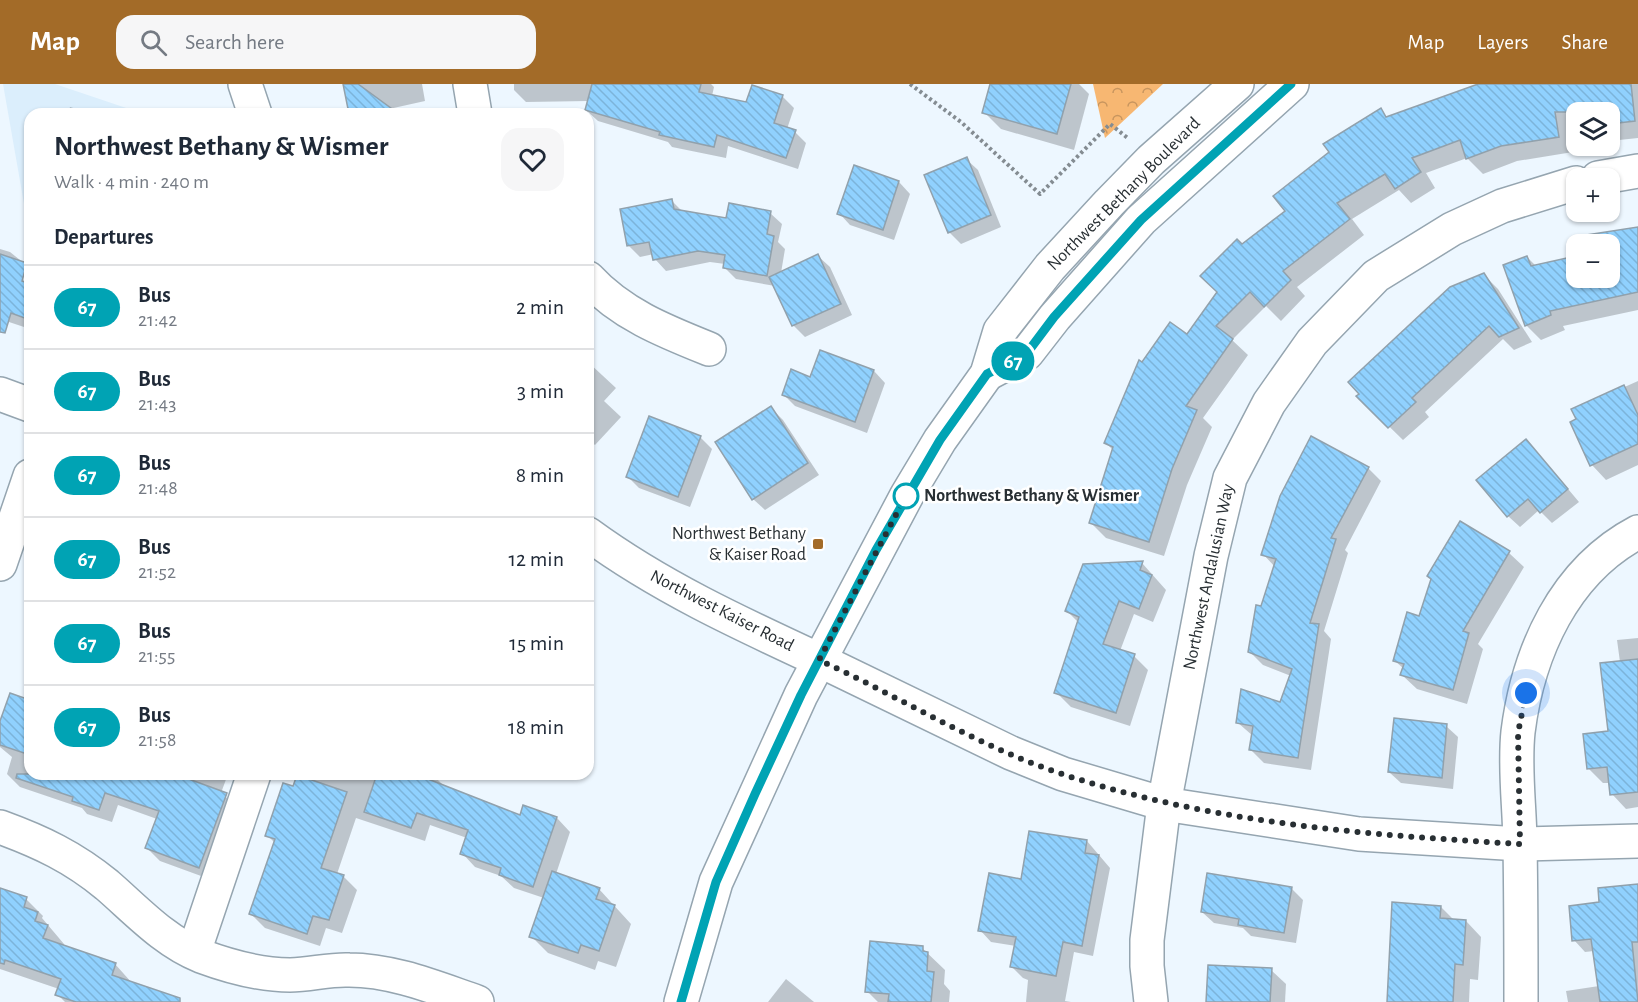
<!DOCTYPE html>
<html lang="en">
<head>
<meta charset="utf-8">
<style>
	body { margin:0; font-family:"Alegreya Sans",sans-serif; background:#f6f6f7; color:#1f2937; height:100vh; display:flex; flex-direction:column; font-size:22px; white-space:nowrap }
	* { box-sizing:border-box; margin:0 }
	p { font-size:20px; color:#747a83 }
	.icon { flex:none; width:33px; height:33px; fill:none; stroke:currentColor; stroke-width:2; stroke-linecap:round; stroke-linejoin:round }
	.map { position:relative; flex:1; overflow:hidden }
	.details { position:absolute; left:24px; top:24px; width:570px; height:672px; display:flex; flex-direction:column; background:#fff; border-radius:18px; box-shadow:0 2px 4px #0004 }
	.details>* { flex:none }
	.badge { padding:0 12px; border-radius:20px; font-size:21px; line-height:39px }
	.buttons { position:absolute; left:1566px; top:18px; display:grid; gap:12px }
	.buttons a { display:grid; place-items:center; width:54px; height:54px; border-radius:12px; background:#fff; box-shadow:0 2px 4px #0004; font-size:30px }
	.you { position:absolute; width:30px; height:30px; margin:-15px; border:4px solid #fff; border-radius:50%; background:#1a73e8; box-shadow:0 0 0 9px #1a73e833 }
	.map>.badge { position:absolute; translate:-50% -50%; box-shadow:0 0 0 3px #fff }
	h2 { padding:0 30px; font-size:22px; line-height:54px }
	.round { display:grid; place-items:center; flex:none; width:63px; height:63px; border-radius:18px; background:#f6f6f7 }
	.summary { display:flex; align-items:center; justify-content:space-between; height:102px; padding:0 30px }
	h1 { font-size:28px; font-weight:600; line-height:45px }
	ul { padding:0; list-style:none }
	li { display:flex; align-items:center; gap:18px; height:84px; padding:0 30px; border-top:2px solid #e0e1e3 }
	li div { flex:1 }
	li b { display:block; font-size:22px }
	li em { font-style:normal }
	li .badge { min-width:66px; font-weight:700; text-align:center }
	header { display:flex; align-items:center; gap:36px; box-sizing:border-box; height:84px; padding:0 30px; background:#a36b28; color:#fff }
	header strong { font-size:28px }
	nav { display:flex; gap:33px; margin-inline-start:auto; font-size:21px }
	.search { width:420px; height:54px; background:#f6f6f7; display:flex; align-items:center; gap:15px; box-sizing:border-box; padding:0 21px; border-radius:18px; color:#747a83; font-size:22px }
	.map>svg:first-child { display:block }
	.built { fill:#dbeefc }
	.forest { fill:url(#forest-crowns) }
	.shadow { fill:#0003; fill-rule:evenodd }
	.building { fill:url(#building-back-hatch); stroke:#91a1ac; stroke-width:1.5 }
	.lines { fill:none; stroke-linecap:round; stroke-linejoin:round }
	.minor-casing { stroke:#95a5b0; stroke-width:36 }
	.secondary-casing { stroke:#95a5b0; stroke-width:36 }
	.path { stroke:#848c92; stroke-width:4; stroke-dasharray:3 3; stroke-linecap:butt }
	.minor { stroke:#fff; stroke-width:33 }
	.secondary { stroke:#fff; stroke-width:33 }
	.line-casing { stroke:#fff; stroke-width:14 }
	.line { stroke:#00a3b4; stroke-width:9 }
	.walk { stroke:#282f33; stroke-width:6; stroke-dasharray:0 10.8 }
	.stop-dot { fill:#fff; stroke:#00a3b4; stroke-width:3 }
	.poi-dot { fill:#a36b28; stroke:#fff; stroke-width:2 }
	.labels { text-anchor:middle; dominant-baseline:central; stroke-width:5; stroke-linejoin:round; paint-order:stroke }
	.street-label { font-size:18px; fill:#282f33; stroke:#fff }
	.stop-label { font-size:18px; font-weight:bold; fill:#282f33; stroke:#fff; text-anchor:start }
	.poi-label { font-size:18px; fill:#282f33; stroke:#fff; text-anchor:end }
</style>
</head>
<body>
<header>
<strong>Map</strong>
<div class="search"><svg class="icon" aria-label="search" viewBox="0 0 24 24"><circle cx="10" cy="10" r="6"/><path d="M15 15l6 6"/></svg>Search here</div>
<nav><a>Map</a><a>Layers</a><a>Share</a></nav>
</header>
<div class="map">
<svg width="1638" height="918" viewBox="0 0 1638 918">
	<defs>
		<pattern id="forest-crowns" width="20" height="18" patternUnits="userSpaceOnUse" patternTransform="scale(1.5)"><rect width="20" height="18" fill="#f7b772"/><path d="M2 6a3 3 0 1 1 6 0M12 15a3 3 0 1 1 6 0" fill="none" stroke="#c8955e"/></pattern>
		<pattern id="building-back-hatch" width="6" height="6" patternUnits="userSpaceOnUse" patternTransform="scale(1.5)"><rect width="6" height="6" fill="#90d1fe"/><path d="M-1 5l2 2M0 0l6 6M5-1l2 2" fill="none" stroke="#7cb4da"/></pattern>
	</defs>
	<rect width="100%" height="100%" fill="#edf7ff"/>
	<!-- built -->
	<polygon class="built" points="3,0 55,0 144,30 30,30 30,154"/>
	<!-- forest -->
	<polygon class="forest" points="1093,0 1163,0 1105,54"/>
	<!-- shadow -->
	<g class="shadow">
		<polygon points="344,0 422,0 425,17 389,25 397,30 355,30"/>
		<polygon points="514,0 711,0 714,3 712,12 747,20 753,3 783,13 794,24 787,45 795,48 806,59 798,85 728,62 726,74 672,63 668,58 598,37 586,26 589,17 526,18 514,6"/>
		<polygon points="992,0 1079,0 1089,10 1074,66 1001,45 984,28"/>
		<polygon points="1483,0 1638,0 1638,54 1610,57 1610,28 1576,28 1576,60 1572,61 1573,68 1517,77 1483,90 1467,74 1426,89 1435,104 1411,119 1399,106 1352,135 1364,151 1297,203 1305,212 1281,237 1266,222 1232,256 1248,271 1203,334 1212,343 1187,401 1164,472 1106,454 1090,438 1113,366 1106,359 1142,280 1188,252 1219,208 1242,162 1287,127 1380,26 1388,34"/>
		<polygon points="70,23 92,30 68,30"/>
		<polygon points="966,75 978,86 1001,143 961,160 949,148"/>
		<polygon points="855,83 899,98 910,110 894,156 850,141 839,129"/>
		<polygon points="671,116 683,128 727,136 770,129 782,140 778,158 785,165 781,189 818,172 830,183 852,231 805,253 793,241 775,202 736,195 724,183 725,180 710,178 666,187 655,175 654,170 640,173 628,161"/>
		<polygon points="1638,144 1638,226 1563,242 1565,246 1541,256 1526,241 1527,173 1536,182 1576,174 1576,194 1610,194 1610,160 1583,160 1581,153"/>
		<path d="M 0,165 L 10,168 L 30,184 L 30,245 L 6,237 L 0,231 ZM 23,186 L 26,189 L 21,204 Z"/>
		<polygon points="1484,191 1498,205 1532,258 1514,266 1503,255 1425,328 1429,333 1403,356 1358,312"/>
		<polygon points="588,278 616,304 604,317 621,333 595,361 588,355"/>
		<polygon points="874,287 885,299 867,349 795,322 783,310 811,294"/>
		<polygon points="1638,297 1638,381 1606,396 1592,381 1572,339 1578,336 1573,326"/>
		<polygon points="771,324 783,336 819,391 765,426 753,415"/>
		<polygon points="700,353 712,365 690,423 639,404 628,393"/>
		<polygon points="1537,368 1579,418 1552,439 1539,426 1520,443 1508,432"/>
		<polygon points="1368,384 1381,397 1345,466 1348,469 1324,547 1331,555 1311,686 1264,679 1251,666 1253,652 1237,638 1281,620 1291,592 1263,581 1249,567 1275,483 1263,470"/>
		<polygon points="1461,439 1509,469 1524,483 1478,560 1483,565 1467,620 1417,605 1402,591 1404,585 1395,577 1420,533"/>
		<polygon points="1142,479 1166,506 1153,538 1134,530 1120,567 1134,572 1148,586 1130,642 1071,623 1056,608 1079,539 1067,527"/>
		<polygon points="1638,554 1638,723 1626,725 1612,710 1610,699 1603,699 1589,685 1609,648 1620,578 1617,556"/>
		<polygon points="30,618 30,690 228,690 221,709 239,724 212,796 160,777 147,764 157,735 118,721 112,738 87,730 82,724 20,703 7,690 12,673 0,663 0,642"/>
		<polygon points="1446,642 1458,653 1453,705 1401,699 1389,688"/>
		<polygon points="299,690 432,690 444,702 521,733 524,723 557,734 570,748 556,790 599,805 631,840 616,883 598,877 595,886 548,869 531,852 544,814 514,804 501,792 475,783 462,769 467,754 430,741 425,757 356,734 337,790 343,792 357,806 342,849 326,844 320,862 265,844 251,830 275,759 267,751 294,704"/>
		<polygon points="1087,757 1110,784 1093,872 1074,868 1065,917 1071,918 1026,918 1028,896 1023,894 1012,883 1016,862 991,858 980,846 1022,796"/>
		<polygon points="1638,802 1638,918 1568,918 1566,907 1599,902 1594,867 1585,868 1574,856 1600,820"/>
		<polygon points="1292,805 1303,816 1296,859 1251,852 1243,844 1214,839 1202,828"/>
		<polygon points="0,806 26,815 43,832 42,834 64,860 63,862 115,880 132,899 164,918 65,918 57,910 59,905 0,885"/>
		<polygon points="1441,823 1454,836 1466,837 1481,853 1478,896 1470,895 1469,918 1388,918"/>
		<polygon points="922,864 945,886 944,900 950,907 949,918 878,918 867,907"/>
		<polygon points="1271,886 1286,900 1285,918 1207,918"/>
		<polygon points="786,895 814,918 768,918"/>
	</g>
	<!-- building -->
	<g class="building">
		<polygon points="343,0 358,0 399,30 349,30"/>
		<polygon points="592,0 701,0 699,8 746,18 752,1 783,11 774,39 796,46 786,74 717,51 714,63 659,51 660,48 585,26"/>
		<polygon points="990,0 1071,0 1057,50 982,29"/>
		<polygon points="1478,0 1631,0 1635,37 1610,40 1610,28 1555,28 1559,53 1501,62 1466,75 1460,56 1412,74 1421,88 1395,105 1385,90 1337,119 1350,135 1283,187 1291,196 1264,223 1250,208 1216,242 1233,255 1186,322 1197,326 1172,385 1149,458 1089,439 1113,363 1104,359 1139,276 1142,278 1170,238 1187,250 1217,208 1200,192 1237,155 1242,160 1285,127 1273,112 1329,68 1323,60 1381,24 1386,33"/>
		<polygon points="967,73 991,131 948,149 924,91"/>
		<polygon points="854,81 899,97 883,146 837,130"/>
		<polygon points="672,115 674,125 726,134 729,119 771,127 767,150 774,152 767,192 723,184 725,171 698,167 653,176 649,158 627,162 620,125"/>
		<polygon points="1638,143 1638,208 1550,227 1551,231 1525,242 1503,181 1527,172 1531,182 1576,172 1576,194 1610,194 1610,160 1581,160 1579,152"/>
		<polygon points="0,170 27,179 22,197 30,200 30,236 11,229 5,249 0,248"/>
		<polygon points="818,170 841,220 792,242 769,193"/>
		<polygon points="1484,189 1519,244 1499,253 1489,242 1412,314 1416,318 1388,344 1356,312 1359,310 1348,298 1450,203"/>
		<polygon points="820,266 874,286 855,338 782,311 791,285 810,293"/>
		<polygon points="1624,301 1638,331 1638,360 1590,382 1570,338 1576,335 1571,325"/>
		<polygon points="771,322 808,379 752,416 715,358"/>
		<polygon points="649,332 701,352 678,413 626,393"/>
		<polygon points="1311,352 1369,383 1331,454 1336,455 1310,539 1319,540 1298,674 1249,666 1253,642 1236,639 1241,605 1280,618 1292,585 1248,568 1256,521 1261,522 1276,475 1261,471 1280,412"/>
		<polygon points="1526,355 1568,405 1540,429 1528,415 1507,433 1476,396"/>
		<polygon points="1460,437 1510,467 1463,547 1469,549 1453,606 1400,591 1404,580 1393,577 1407,528 1419,532 1431,495 1427,492"/>
		<polygon points="1143,477 1140,486 1152,491 1139,525 1119,517 1103,560 1135,570 1116,629 1054,609 1079,533 1065,527 1083,480"/>
		<polygon points="1638,575 1638,708 1610,711 1607,683 1587,685 1583,650 1608,647 1600,579"/>
		<polygon points="10,609 30,616 30,671 0,661 0,637"/>
		<polygon points="1394,634 1447,640 1442,694 1388,688"/>
		<polygon points="17,690 175,690 227,709 199,784 145,764 159,727 105,709 99,726 72,717 73,713 16,694"/>
		<polygon points="377,690 430,690 428,695 520,731 523,721 557,733 533,803 499,791 501,784 460,770 468,746 417,729 411,744 364,728"/>
		<polygon points="297,691 347,708 321,784 344,791 329,836 313,832 307,850 249,830 275,755 265,752 283,699 293,702"/>
		<polygon points="1029,747 1087,756 1085,769 1099,771 1082,862 1063,858 1056,892 1010,883 1016,853 978,847 989,789 1021,795"/>
		<polygon points="552,787 600,804 596,815 615,821 599,867 581,861 578,869 529,853"/>
		<polygon points="1207,789 1292,803 1284,849 1238,841 1239,835 1201,828"/>
		<polygon points="1638,800 1638,858 1632,858 1638,918 1600,918 1591,855 1572,857 1569,822 1599,818 1598,804"/>
		<polygon points="0,804 27,813 24,823 38,828 35,837 48,841 43,854 116,879 112,891 180,914 180,918 76,918 55,911 61,895 5,876 4,880 0,879"/>
		<polygon points="1392,818 1441,822 1440,834 1466,836 1463,881 1455,880 1453,918 1387,918"/>
		<polygon points="870,857 923,862 923,867 928,868 927,887 934,888 931,918 888,918 889,910 865,908"/>
		<polygon points="1208,881 1272,884 1270,918 1206,918"/>
	</g>
	<g class="lines">
		<!-- minor casing -->
		<g class="minor-casing">
			<g id="minor">
				<polyline points="470,0 475,30"/>
				<polyline points="1598,94 1638,87"/>
				<path d="M 588,194 C 621,230 664,247 709,265"/>
				<polyline points="0,310 30,321"/>
				<polyline points="0,480 30,392"/>
				<polyline points="819,576 1011,669 1063,690 1164,720 1359,750 1520,760 1638,757"/>
				<path d="M 0,743 C 41,758 73,773 107,801 C 137,827 164,857 201,872 C 228,882 261,891 290,891 C 310,891 329,885 349,886 C 393,886 436,904 477,918"/>
				<polyline points="194,868 254,690"/>
				<polyline points="1151,918 1147,882 1147,856 1164,720 1211,472 1230,394 1269,319 1312,258 1376,192 1452,145 1502,122 1576,99"/>
				<path d="M 1521,918 C 1521,866 1521,814 1520,762 C 1520,725 1514,685 1518,648 C 1528,568 1564,487 1638,448"/>
			</g>
		</g>
		<!-- secondary casing -->
		<g class="secondary-casing">
			<g id="secondary">
				<polyline points="245,0 255,30"/>
				<polyline points="987,290 1027,269 1055,233 1141,136 1292,0"/>
				<path d="M 588,450 C 659,502 739,539 819,576"/>
				<polyline points="681,918 716,798 801,611 907,411 940,356 987,290 1000,247 1050,183 1109,119 1151,76 1237,0"/>
			</g>
		</g>
		<!-- path -->
		<polyline class="path" points="910,0 961,38 1040,110 1110,40 1129,55"/>
		<!-- minor -->
		<use href="#minor" class="minor"/>
		<!-- secondary -->
		<use href="#secondary" class="secondary"/>
	</g>
	<g class="lines">
		<!-- line casing -->
		<g class="line-casing">
			<polyline id="line" points="681,918 716,798 755,710 801,611 876,466 940,356 987,290 1027,269 1054,233 1141,136 1291,0"/>
		</g>
		<!-- line -->
		<use href="#line" class="line"/>
		<!-- walk -->
		<path class="walk" d="M 906,412 L 819,576 C 900,613 979,663 1065,691 C 1212,739 1367,751 1520,760 L 1518,649 L 1526,609"/>
	</g>
	<!-- markers -->
	<circle class="stop-dot" cx="906" cy="412" r="12"/>
	<rect class="poi-dot" x="812" y="454" width="12" height="12" rx="3"/>
	<g class="labels">
		<!-- street labels -->
		<g class="street-label">
			<text transform="translate(1124 110) rotate(-45)">Northwest Bethany Boulevard</text>
			<text transform="translate(1209 493) rotate(-78)">Northwest Andalusian Way</text>
			<text transform="translate(722 527) rotate(27)">Northwest Kaiser Road</text>
		</g>
		<!-- stop labels -->
		<g class="stop-label">
			<text x="924" y="412">Northwest Bethany &amp; Wismer</text>
		</g>
		<!-- poi labels -->
		<g class="poi-label">
			<text x="806" y="450">Northwest Bethany<tspan x="806" dy="21">&amp; Kaiser Road</tspan></text>
		</g>
	</g>
</svg>
<div class="buttons">
<a><svg class="icon" aria-label="layers" viewBox="0 0 24 24"><path d="M12 4l9 5-9 5-9-5zM3 14l9 5 9-5"/></svg></a>
<a>+</a>
<a>−</a>
</div>
<div class="you" style="left:1526px;top:609px"></div>
<b class="badge" style="left:1013px;top:277px;background:#00a3b4;color:#fff">67</b>
<section class="details">
<div class="summary"><div><h1>Northwest Bethany &amp; Wismer</h1><p>Walk · 4 min · 240 m</p></div><a class="round"><svg class="icon" aria-label="heart" viewBox="0 0 24 24"><path d="M12 20l-8-8c-3-5 5-10 8-4 3-6 11-1 8 4z"/></svg></a></div>
<h2>Departures</h2>
<ul>
<li><span class="badge" style="background:#00a3b4;color:#fff">67</span><div><b>Bus</b><p>21:42</p></div><em>2 min</em></li>
<li><span class="badge" style="background:#00a3b4;color:#fff">67</span><div><b>Bus</b><p>21:43</p></div><em>3 min</em></li>
<li><span class="badge" style="background:#00a3b4;color:#fff">67</span><div><b>Bus</b><p>21:48</p></div><em>8 min</em></li>
<li><span class="badge" style="background:#00a3b4;color:#fff">67</span><div><b>Bus</b><p>21:52</p></div><em>12 min</em></li>
<li><span class="badge" style="background:#00a3b4;color:#fff">67</span><div><b>Bus</b><p>21:55</p></div><em>15 min</em></li>
<li><span class="badge" style="background:#00a3b4;color:#fff">67</span><div><b>Bus</b><p>21:58</p></div><em>18 min</em></li>
</ul>
</section>
</div>
</body>
</html>
